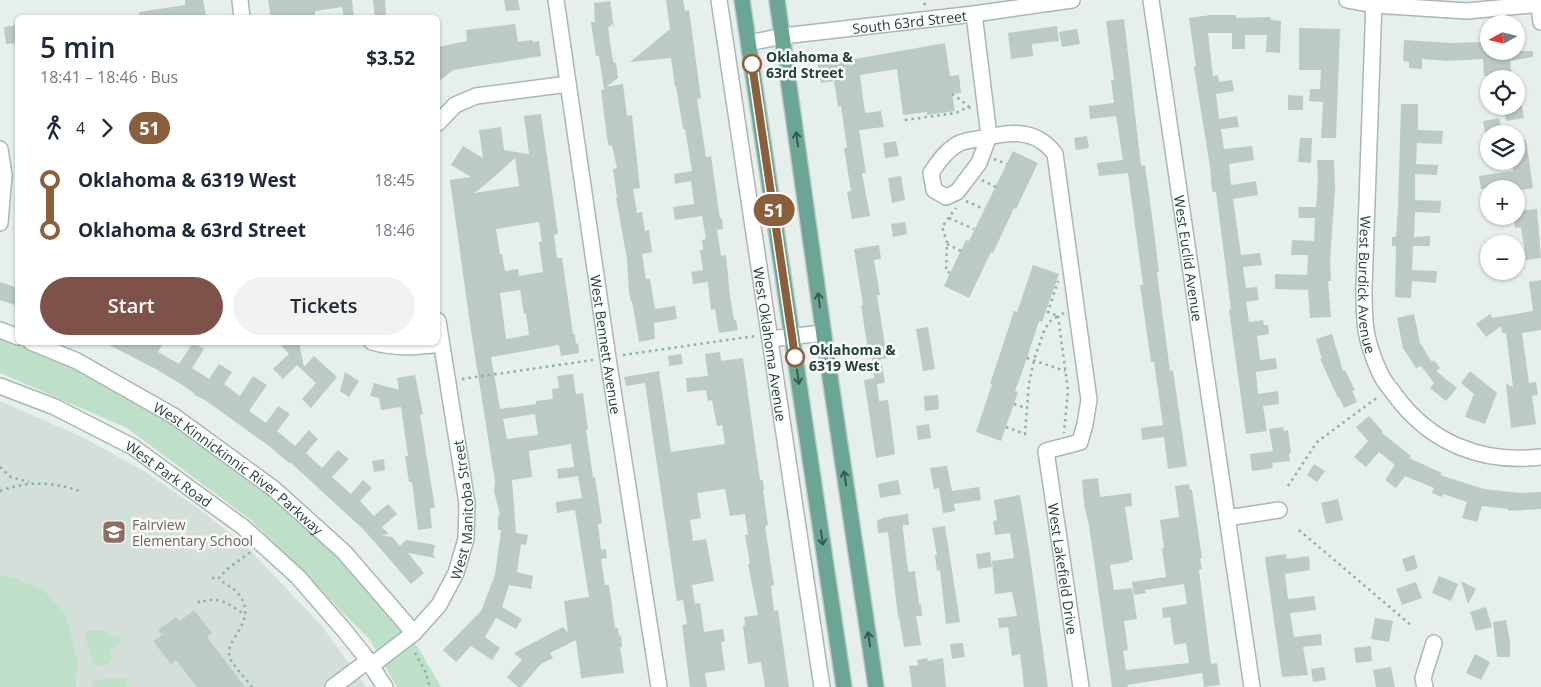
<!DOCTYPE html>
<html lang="en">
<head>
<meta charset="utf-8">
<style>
	body { margin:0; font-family:"Open Sans",sans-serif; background:#f2f2f3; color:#1f2937; height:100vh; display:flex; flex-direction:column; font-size:19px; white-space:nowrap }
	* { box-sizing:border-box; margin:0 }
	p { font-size:16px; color:#747a83 }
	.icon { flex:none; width:28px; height:28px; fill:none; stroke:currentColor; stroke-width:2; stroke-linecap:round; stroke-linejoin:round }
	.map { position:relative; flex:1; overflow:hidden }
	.details { position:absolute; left:15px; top:15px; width:425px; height:330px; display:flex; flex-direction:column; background:#fff; border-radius:8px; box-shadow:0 1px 4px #0004 }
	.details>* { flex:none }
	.badge { padding:0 10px; border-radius:16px; font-size:18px; line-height:32px }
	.needle { width:32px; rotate:262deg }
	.controls { position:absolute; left:1480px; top:15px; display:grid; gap:10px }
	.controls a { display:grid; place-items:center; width:45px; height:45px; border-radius:50%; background:#fff; box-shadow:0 1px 4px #0004; font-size:25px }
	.map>.badge { position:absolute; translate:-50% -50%; box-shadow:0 0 0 2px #fff }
	.legs { display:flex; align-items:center; gap:8px; height:55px; padding:0 25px; font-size:16px }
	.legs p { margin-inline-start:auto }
	.head { display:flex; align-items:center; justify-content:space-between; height:85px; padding:0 25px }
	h1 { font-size:28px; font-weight:600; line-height:38px }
	.button { display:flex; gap:10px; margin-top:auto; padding:10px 25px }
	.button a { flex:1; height:58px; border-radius:30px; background:#7f5249; color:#fff; font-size:20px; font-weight:600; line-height:58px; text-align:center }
	.button a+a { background:#f2f2f3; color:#1f2937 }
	ul { padding:0 25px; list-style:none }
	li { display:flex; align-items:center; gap:18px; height:50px; font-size:19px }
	li i { display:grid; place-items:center; width:8px; height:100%; margin:0 6px; background:currentColor }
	li i::after { content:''; width:12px; height:12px; margin:-6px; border:4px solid; border-radius:50%; background:#fff }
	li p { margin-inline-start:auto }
	li:first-child i { background:linear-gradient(#0000 50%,currentColor 0) }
	li:last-child i { background:linear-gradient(currentColor 50%,#0000 0) }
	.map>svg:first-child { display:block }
	.built { fill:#d4dfda }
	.green { fill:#bfe0c8 }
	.building { fill:#bbcac4; fill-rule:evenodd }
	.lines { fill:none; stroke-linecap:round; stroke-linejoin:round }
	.minor-casing { stroke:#a8b8b2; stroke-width:18 }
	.major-casing { stroke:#c2cac8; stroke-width:18 }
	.path { stroke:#86b3a5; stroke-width:2.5; stroke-dasharray:2.5 4; stroke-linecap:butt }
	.minor { stroke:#fff; stroke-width:15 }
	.major { stroke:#6aa596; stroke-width:15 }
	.oneway { stroke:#365b51 }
	.line-1-casing { stroke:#fff; stroke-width:11 }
	.line-1 { stroke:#8b5e3c; stroke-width:8 }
	.stop-1-dot { fill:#fff; stroke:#8b5e3c; stroke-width:2.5 }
	.labels { text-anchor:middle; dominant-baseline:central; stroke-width:5; stroke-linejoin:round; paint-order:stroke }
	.street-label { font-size:14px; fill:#24423a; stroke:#f7fbf9 }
	.stop-label { font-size:14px; font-weight:bold; fill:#24423a; stroke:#f7fbf9; text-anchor:start }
	.education-label { font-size:14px; fill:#785e54; stroke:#f7fbf9; text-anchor:start }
</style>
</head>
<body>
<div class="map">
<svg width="1541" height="687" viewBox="0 0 1541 687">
	<rect width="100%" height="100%" fill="#e6efeb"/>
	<!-- built -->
	<polygon class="built" points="0,401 84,438 144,471 206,514 251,551 321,625 366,687 0,687"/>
	<!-- green -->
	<g class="green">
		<polygon points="0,337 115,386 213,445 332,546 419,649 441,687 397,687 370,640 252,521 127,428 0,373"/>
		<polygon points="0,576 15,578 43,590 66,615 77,659 76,687 0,687"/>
		<polygon points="84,631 107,631 110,637 116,635 119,637 121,642 119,646 110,649 112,658 109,664 98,666 93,665"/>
		<polygon points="126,677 127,687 93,687 92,681"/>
	</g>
	<!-- building -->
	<g class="building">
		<polygon points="185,0 203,0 206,16 140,18 139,12 185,5"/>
		<polygon points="268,0 352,0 354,18 344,18 342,7 315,11 315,15 297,18 271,18"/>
		<polygon points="373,0 385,0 386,18 375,18"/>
		<polygon points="504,0 518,0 520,10 506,11"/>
		<polygon points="666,0 683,0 685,11 689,10 701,98 697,99 706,157 711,156 720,219 722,218 723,229 717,230 721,256 726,255 730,296 734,320 736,320 738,330 719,333 715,309 711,310 708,282 693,284 691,272 703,270 700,250 703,250 702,240 706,239 702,216 675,220 673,207 694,204 691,181 675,184 674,174 692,171 685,129 683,129 676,86 675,86 671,58 630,62 670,29"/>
		<polygon points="610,1 614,27 611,23 611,26 608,27 612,56 614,63 616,63 618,78 606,87 623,84 627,116 632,115 640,188 633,189 637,213 642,212 645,231 649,230 652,252 642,254 646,279 650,279 655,309 675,306 677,319 654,323 655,339 639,342 632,301 631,302 629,292 627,259 616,198 617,197 613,169 617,168 612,145 609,146 607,138 601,90 604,90 604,89 599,56 596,56 591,22 595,22 594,3"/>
		<polygon points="1211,15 1236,15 1236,18 1270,17 1271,20 1281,21 1280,53 1266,52 1267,35 1245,35 1245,49 1232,49 1232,33 1208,33 1213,76 1218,75 1219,82 1232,80 1234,91 1216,94 1219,119 1237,116 1239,127 1221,129 1224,149 1252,146 1254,160 1229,164 1231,185 1256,181 1258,195 1233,199 1241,255 1260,253 1262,265 1243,267 1246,288 1257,287 1259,300 1246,302 1249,322 1263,320 1264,325 1268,325 1269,334 1257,336 1260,360 1276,358 1277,369 1256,372 1258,394 1278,391 1279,404 1263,406 1267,431 1246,434 1229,310 1231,309 1216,192 1212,192 1210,167 1194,67 1196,67 1189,18"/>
		<polygon points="1124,19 1141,166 1145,165 1153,224 1159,272 1157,272 1170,371 1173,370 1187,466 1168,469 1164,437 1142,440 1141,428 1163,425 1154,362 1151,362 1140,285 1143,285 1128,173 1099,176 1097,163 1123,160 1116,116 1090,119 1089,106 1114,103 1111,80 1114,80 1106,21"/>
		<polygon points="515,24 518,42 532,40 533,42 539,41 541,56 453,70 438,82 438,47 467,41 466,30"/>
		<polygon points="18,25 18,43 6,44 4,27"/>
		<polygon points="1057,26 1059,41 1032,44 1033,56 1011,59 1008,33"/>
		<polygon points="1299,28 1340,29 1336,138 1321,138 1323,102 1309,101 1310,89 1320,89 1321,70 1299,70"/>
		<polygon points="1077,29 1080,44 1062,47 1059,32"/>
		<polygon points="1404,40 1452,43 1482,42 1483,51 1533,51 1533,57 1510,61 1512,76 1499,78 1499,75 1484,76 1483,59 1448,61 1422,59 1422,69 1409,68 1409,62 1403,61"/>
		<polygon points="945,43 950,76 959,75 961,93 952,94 955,111 927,115 927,112 903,115 897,69 860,75 865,113 881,111 884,127 859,130 866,173 862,173 870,216 852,219 847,192 851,191 844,148 847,148 841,106 838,107 834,81 821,83 816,55 836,51 838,62"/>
		<polygon points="1288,95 1303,96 1303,110 1288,110"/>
		<polygon points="1401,104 1418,104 1418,130 1443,131 1442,144 1417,143 1416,164 1438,165 1437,175 1415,174 1415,200 1441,201 1440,213 1415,212 1414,237 1430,236 1430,246 1413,246 1412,270 1437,271 1436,283 1412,281 1411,298 1395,297 1396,246 1392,246 1392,237 1396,237 1398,208"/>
		<polygon points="1504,106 1522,106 1524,118 1506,121"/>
		<path d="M 541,114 L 558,234 L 554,235 L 557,258 L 562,258 L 573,334 L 575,334 L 576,344 L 578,343 L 579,353 L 561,356 L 559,345 L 491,357 L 500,409 L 536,404 L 536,401 L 553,399 L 552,389 L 559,388 L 557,376 L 573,374 L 576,394 L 583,393 L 588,430 L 586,430 L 593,477 L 595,477 L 602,523 L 598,524 L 601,550 L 606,549 L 607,558 L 601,559 L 605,585 L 609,585 L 615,628 L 618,628 L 619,636 L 621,635 L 622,647 L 620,647 L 624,673 L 581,678 L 576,640 L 550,653 L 553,658 L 541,664 L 521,687 L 518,687 L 507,677 L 522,660 L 514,653 L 563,627 L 568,633 L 564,601 L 589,597 L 575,510 L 557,513 L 556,502 L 582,498 L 578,476 L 558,479 L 557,469 L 574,467 L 571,444 L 529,451 L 532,477 L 512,480 L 516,533 L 528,535 L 526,545 L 521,544 L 517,572 L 533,576 L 531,589 L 509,585 L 502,607 L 522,619 L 516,629 L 496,618 L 485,637 L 500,648 L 492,660 L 471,646 L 456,662 L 443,650 L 481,611 L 495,575 L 501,530 L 498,530 L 498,515 L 500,515 L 494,491 L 495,482 L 470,324 L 450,180 L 471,177 L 451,165 L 463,146 L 483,158 L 479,130 L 501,127 L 504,150 L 529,154 L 524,116 ZM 515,158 L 519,186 L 474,193 L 486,184 ZM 539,222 L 542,242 L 539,242 L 543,272 L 519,276 L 518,269 L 505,271 L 502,254 L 500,254 L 496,229 ZM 520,290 L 524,314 L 526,313 L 529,335 L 506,339 L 500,293 ZM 535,414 L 538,435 L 507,439 L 503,419 Z"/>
		<polygon points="1499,118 1502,131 1485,134 1483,121"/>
		<polygon points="1087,136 1089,148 1076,150 1074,138"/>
		<polygon points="1300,138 1312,138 1311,163 1298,162"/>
		<polygon points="1526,140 1533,188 1516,191 1516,189 1481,189 1479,176 1513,171 1513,161 1516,161 1516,141"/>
		<polygon points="896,141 899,156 885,158 883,143"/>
		<polygon points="1013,151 1038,163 1016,209 1014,208 993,253 991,252 969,298 944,286 966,240 969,241"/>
		<polygon points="1317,160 1334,160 1335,189 1330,260 1331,281 1328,281 1331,317 1310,318 1308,290 1275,289 1275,274 1307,275 1308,255 1291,255 1292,240 1314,241 1315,218 1299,218 1298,207 1316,207 1318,181"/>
		<polygon points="901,176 905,200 892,203 888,178"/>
		<polygon points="1537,209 1541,258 1526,260 1521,227 1515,228 1514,216 1516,216 1516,211"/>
		<polygon points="905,222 907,234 893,237 891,224"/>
		<polygon points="879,245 881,259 874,260 880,295 877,295 887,358 881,359 885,383 877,384 879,401 888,400 895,454 876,458 864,380 874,378 872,357 869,357 861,305 863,305 854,249"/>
		<polygon points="1033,265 1059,274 1042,322 1039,321 1027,358 1015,391 1018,392 1001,441 976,432 992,384 990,384 1014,311 1017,312"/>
		<polygon points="1541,280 1541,330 1522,333 1529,383 1536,382 1538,395 1532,396 1536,424 1511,428 1506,384 1513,387 1506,333 1502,333 1501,326 1486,337 1476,324 1490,314 1492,318 1533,311 1529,282"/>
		<polygon points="0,282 18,288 18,306 0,300"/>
		<polygon points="1414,314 1420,343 1432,362 1434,360 1440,368 1436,371 1457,388 1446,401 1430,388 1434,383 1421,366 1416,368 1403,348 1397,318"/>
		<polygon points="928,327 935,369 923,371 916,329"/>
		<polygon points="1332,334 1343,371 1345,370 1355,390 1352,391 1357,402 1344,408 1339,397 1338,398 1320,359 1322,359 1316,339"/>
		<polygon points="103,342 164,342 158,352 179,364 193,342 204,349 192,368 209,379 219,364 232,372 224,384 240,396 253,376 267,385 249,411 266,423 278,406 290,414 277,431 295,446 309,430 318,439 306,453 322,468 338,450 349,459 332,477 351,494 363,480 372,488 360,501 374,516 388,504 397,514 382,527 389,534 381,535 392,537 400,546 406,540 435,545 433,555 436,558 408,553 424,573 411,584 364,530 290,462 289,463 269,446 205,400 194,395 195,394 184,386 154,368"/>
		<polygon points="278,342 299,342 304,367 314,356 337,377 311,408 302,399 316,383 297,365 283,379 273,369 289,354"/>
		<polygon points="720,352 721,361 743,358 760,480 763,480 764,490 763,490 768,525 765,526 774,585 771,586 774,611 778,610 789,687 765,687 761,662 748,664 743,626 745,625 744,617 758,615 748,564 750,564 745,535 748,535 745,514 730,516 725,489 697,493 701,518 690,520 693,541 706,539 714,581 692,585 695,604 700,603 704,632 723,629 725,641 721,642 725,670 705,673 707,687 690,687 682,625 687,624 683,600 677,601 645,383 626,386 624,377 659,371 671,452 725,444 722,425 717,426 712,400 708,401 706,390 687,392 686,378 708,376 705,354"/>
		<polygon points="681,354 683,364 669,366 668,356"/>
		<polygon points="1470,371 1497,393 1485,424 1465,417 1474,394 1461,383"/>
		<polygon points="345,372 359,381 349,397 340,391"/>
		<polygon points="415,375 423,414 420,415 435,508 430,508 432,528 418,530 412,482 409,482 405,456 408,456 401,407 381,410 379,398 370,396 374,383 399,390 397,378"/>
		<polygon points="938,395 939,409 925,411 924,396"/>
		<polygon points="1369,416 1383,432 1382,433 1411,456 1409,458 1442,473 1440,475 1484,489 1520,493 1541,492 1541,509 1508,511 1508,509 1482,506 1477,522 1462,518 1467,502 1443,494 1442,497 1432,493 1434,488 1405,476 1396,488 1385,480 1395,465 1379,452 1366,467 1354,457 1368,441 1356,427"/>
		<polygon points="929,424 931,438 918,440 916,426"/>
		<polygon points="1283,427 1284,431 1288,430 1291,453 1289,453 1290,461 1272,463 1273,468 1252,471 1250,454 1273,451 1269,429"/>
		<polygon points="384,459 385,470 374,472 372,461"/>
		<polygon points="1314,464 1325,471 1317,482 1307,475"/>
		<polygon points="947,466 952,491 979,487 981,500 954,504 955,511 943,513 939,488 934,489 930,468"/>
		<polygon points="1098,478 1100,497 1131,493 1132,506 1125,507 1133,560 1129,560 1129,562 1110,565 1114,590 1132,588 1137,619 1124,621 1128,650 1123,651 1126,670 1189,663 1186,643 1174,645 1170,617 1163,618 1162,608 1187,604 1184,584 1145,590 1146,593 1134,595 1132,582 1166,577 1162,548 1164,548 1160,520 1179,517 1175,486 1189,484 1190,490 1192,490 1202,558 1200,559 1202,569 1199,570 1211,664 1217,663 1220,685 1204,687 1202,673 1127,685 1128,687 1112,687 1089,525 1084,504 1082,480"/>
		<polygon points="898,480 901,494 880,498 878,484"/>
		<polygon points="1020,495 1030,556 1048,687 1024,687 1020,654 1012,656 1008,627 999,628 998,618 1017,616 1012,592 995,594 992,561 1014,558 1010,533 995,535 993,521 997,520 994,500"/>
		<polygon points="1338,499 1343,520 1326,524 1321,503"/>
		<polygon points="908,514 909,525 903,525 903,529 907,564 909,572 915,571 919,604 921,604 922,616 916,616 921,645 904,647 899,617 898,617 888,532 878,533 877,520 882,519 882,518"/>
		<polygon points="945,526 960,622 946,624 940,570 937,571 935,555 937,555 932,528"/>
		<polygon points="990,552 992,567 978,569 976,554"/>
		<polygon points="1286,554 1287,559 1309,556 1310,570 1285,574 1288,599 1314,596 1316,610 1290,613 1294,637 1321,634 1322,645 1303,647 1308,675 1282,677 1265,557"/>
		<polygon points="1414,555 1418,568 1406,572 1402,559"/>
		<polygon points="1439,576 1458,584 1451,601 1432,593"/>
		<polygon points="1461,581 1476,589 1468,604"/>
		<polygon points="1416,582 1422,598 1402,605 1396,589"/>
		<polygon points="1486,607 1492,627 1476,631 1470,612"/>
		<polygon points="194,610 212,633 207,637 245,687 197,687 176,660 171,664 153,641 162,635 158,630 176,617 180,621"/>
		<polygon points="1375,618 1393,621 1389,642 1371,639"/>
		<polygon points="1506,620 1510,642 1510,657 1497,657 1493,622"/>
		<polygon points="963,643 965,657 952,659 950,644"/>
		<polygon points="1371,646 1372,661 1356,663 1354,648"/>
		<polygon points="1475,654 1490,662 1481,680 1466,673"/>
		<polygon points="927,658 928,661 943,658 946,687 912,687 909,666 918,665 917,660"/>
		<polygon points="1324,667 1326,680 1313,682 1311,669"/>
		<polygon points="1391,667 1395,687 1376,687 1373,670"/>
	</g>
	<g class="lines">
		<!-- minor casing -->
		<g class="minor-casing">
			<g id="minor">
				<polyline points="240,0 242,18"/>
				<path id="s1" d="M 556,0 L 608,358 L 659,687"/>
				<path id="s2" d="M 719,0 L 822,687"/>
				<path id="s3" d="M 1151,0 L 1252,687"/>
				<polyline points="1347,0 1374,5 1467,11 1541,4"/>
				<path id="s4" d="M 1374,0 L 1364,288 C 1364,301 1364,316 1366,330 C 1368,343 1374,360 1380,373 C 1383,381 1390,388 1395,395 C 1430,443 1482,464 1541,457"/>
				<polyline points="1538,0 1541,22"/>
				<path id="s5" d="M 974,14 L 989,136 L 979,163 L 957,192 L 946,197 L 934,190 L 931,173 C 938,162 945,152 956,145 C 962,141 972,140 978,139 C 1008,132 1035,127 1055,154 L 1089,400 L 1085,424 L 1080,442 L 1046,451 L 1081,687"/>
				<path id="s6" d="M 749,43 L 783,36 L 974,14 L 1072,0"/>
				<polyline points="438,123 455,105 476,96 568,84"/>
				<polyline points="0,149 4,175 0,223"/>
				<polyline points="0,330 18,337"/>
				<polyline points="770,339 823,333"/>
				<path id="s7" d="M 31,342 L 77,361 L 174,416 L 274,489 L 344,552 L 414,633"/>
				<path d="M 372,342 C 395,349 417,347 441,344"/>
				<path id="s8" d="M 0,386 L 55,407 L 133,447 L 243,527 L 298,577 L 344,630 L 364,655 L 385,687"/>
				<polyline points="1227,518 1279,510"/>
				<path id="s9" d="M 372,665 L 414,633 L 439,605 L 456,573 L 466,539 L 467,503 L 438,321"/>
				<polyline points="333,687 369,660"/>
				<polyline points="1425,687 1423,678 1434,643"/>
			</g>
		</g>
		<!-- major casing -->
		<g class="major-casing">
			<g id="major">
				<polyline points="742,0 844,687"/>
				<polyline points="777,0 825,343 876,687"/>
			</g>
		</g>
		<!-- path -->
		<g class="path">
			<polyline points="924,5 927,0"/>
			<polyline points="952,94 961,100 969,107"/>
			<polyline points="905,120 956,113 966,108 972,107"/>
			<polyline points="994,159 1007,164"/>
			<polyline points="982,180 996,187"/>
			<polyline points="966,201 984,209"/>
			<polyline points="949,218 974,229"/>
			<polyline points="947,244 961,251"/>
			<polyline points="950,273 946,271 947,242 942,227 956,208"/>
			<polyline points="1064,313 1058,316 1068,390 1064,433"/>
			<polyline points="623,355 755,336"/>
			<polyline points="1027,358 1065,371"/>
			<polyline points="462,379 593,360"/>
			<polyline points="1014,404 1026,408"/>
			<polyline points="1006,427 1025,434 1029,383 1034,360 1044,331 1049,322 1058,316 1048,312 1058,281"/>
			<polyline points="0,467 11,477 29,482"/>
			<polyline points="1288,486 1317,442 1378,397"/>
			<path d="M 0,491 C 30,480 53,482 83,492"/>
			<polyline points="1299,530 1412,626"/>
			<polyline points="212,578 219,578"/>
			<path d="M 198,601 L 200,603 C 217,594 232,606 245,615"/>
			<polyline points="415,653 425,671 430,687"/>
			<path d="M 252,687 C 246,679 234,667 230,658 C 223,639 258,623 240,596 C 235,588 225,585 219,578 L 226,570 L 252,551"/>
		</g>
		<!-- minor -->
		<use href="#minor" class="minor"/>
		<!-- major -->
		<use href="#major" class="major"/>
	</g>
	<!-- one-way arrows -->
	<defs><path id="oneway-shaft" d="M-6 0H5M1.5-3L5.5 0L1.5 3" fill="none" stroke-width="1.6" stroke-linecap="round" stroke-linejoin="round" transform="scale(1.25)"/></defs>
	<g class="oneway">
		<use href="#oneway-shaft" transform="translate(797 139) rotate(-98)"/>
		<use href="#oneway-shaft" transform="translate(819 300) rotate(-98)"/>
		<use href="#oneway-shaft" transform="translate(798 377) rotate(82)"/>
		<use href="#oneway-shaft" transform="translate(845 478) rotate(-99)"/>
		<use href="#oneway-shaft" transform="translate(822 538) rotate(82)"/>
		<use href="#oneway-shaft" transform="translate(869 639) rotate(-99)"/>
	</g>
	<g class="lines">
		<!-- line-1 casing -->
		<g class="line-1-casing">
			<polyline id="line-1" points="752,64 795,357"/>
		</g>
		<!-- line-1 -->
		<use href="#line-1" class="line-1"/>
	</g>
	<!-- icons -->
	<defs>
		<g id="school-square" transform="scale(1.25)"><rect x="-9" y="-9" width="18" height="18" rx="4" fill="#8d6e63" stroke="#f7fbf9"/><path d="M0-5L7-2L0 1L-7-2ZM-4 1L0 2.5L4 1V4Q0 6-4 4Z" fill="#fff"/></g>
	</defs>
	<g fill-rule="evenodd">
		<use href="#school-square" x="114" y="532"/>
	</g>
	<!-- markers -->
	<g class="stop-1-dot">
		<circle cx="752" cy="64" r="9"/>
		<circle cx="795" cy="357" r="9"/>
	</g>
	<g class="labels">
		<!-- street labels -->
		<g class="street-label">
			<text stroke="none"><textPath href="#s6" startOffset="162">South 63rd Street</textPath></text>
			<text stroke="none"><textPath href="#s3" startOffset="261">West Euclid Avenue</textPath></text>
			<text stroke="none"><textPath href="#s4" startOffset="285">West Burdick Avenue</textPath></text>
			<text stroke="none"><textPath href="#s2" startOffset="348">West Oklahoma Avenue</textPath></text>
			<text stroke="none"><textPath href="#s1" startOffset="348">West Bennett Avenue</textPath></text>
			<text stroke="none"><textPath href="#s7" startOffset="244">West Kinnickinnic River Parkway</textPath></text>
			<text stroke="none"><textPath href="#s8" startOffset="191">West Park Road</textPath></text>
			<text stroke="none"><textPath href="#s9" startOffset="191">West Manitoba Street</textPath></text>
			<text stroke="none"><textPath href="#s5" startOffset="822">West Lakefield Drive</textPath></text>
		</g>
		<!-- stop labels -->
		<g class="stop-label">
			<text x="766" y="56">Oklahoma &amp;<tspan x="766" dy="16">63rd Street</tspan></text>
			<text x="809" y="349">Oklahoma &amp;<tspan x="809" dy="16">6319 West</tspan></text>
		</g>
		<!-- education labels -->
		<g class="education-label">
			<text x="132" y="524">Fairview<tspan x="132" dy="16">Elementary School</tspan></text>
		</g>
	</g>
</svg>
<div class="controls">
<a><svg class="needle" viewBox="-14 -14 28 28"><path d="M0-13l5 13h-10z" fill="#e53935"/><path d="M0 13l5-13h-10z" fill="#747a83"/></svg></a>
<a><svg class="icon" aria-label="locate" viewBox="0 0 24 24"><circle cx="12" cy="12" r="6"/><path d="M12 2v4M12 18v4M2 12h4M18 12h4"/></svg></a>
<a><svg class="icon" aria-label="layers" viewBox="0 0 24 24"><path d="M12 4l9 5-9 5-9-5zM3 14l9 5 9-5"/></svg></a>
<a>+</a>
<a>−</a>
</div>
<b class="badge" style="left:774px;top:210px;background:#8b5e3c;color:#fff">51</b>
<section class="details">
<div class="head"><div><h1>5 min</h1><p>18:41 – 18:46 · Bus</p></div><b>$3.52</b></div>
<div class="legs"><svg class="icon" aria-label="walk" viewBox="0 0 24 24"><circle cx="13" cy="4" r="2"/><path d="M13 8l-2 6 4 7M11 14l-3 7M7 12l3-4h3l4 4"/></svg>4<svg class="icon" aria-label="forward" viewBox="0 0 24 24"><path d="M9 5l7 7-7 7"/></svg><b class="badge" style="background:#8b5e3c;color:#fff">51</b></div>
<ul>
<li><i style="color:#8b5e3c"></i><b>Oklahoma &amp; 6319 West</b><p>18:45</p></li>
<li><i style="color:#8b5e3c"></i><b>Oklahoma &amp; 63rd Street</b><p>18:46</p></li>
</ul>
<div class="button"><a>Start</a><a>Tickets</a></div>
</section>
</div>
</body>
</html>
